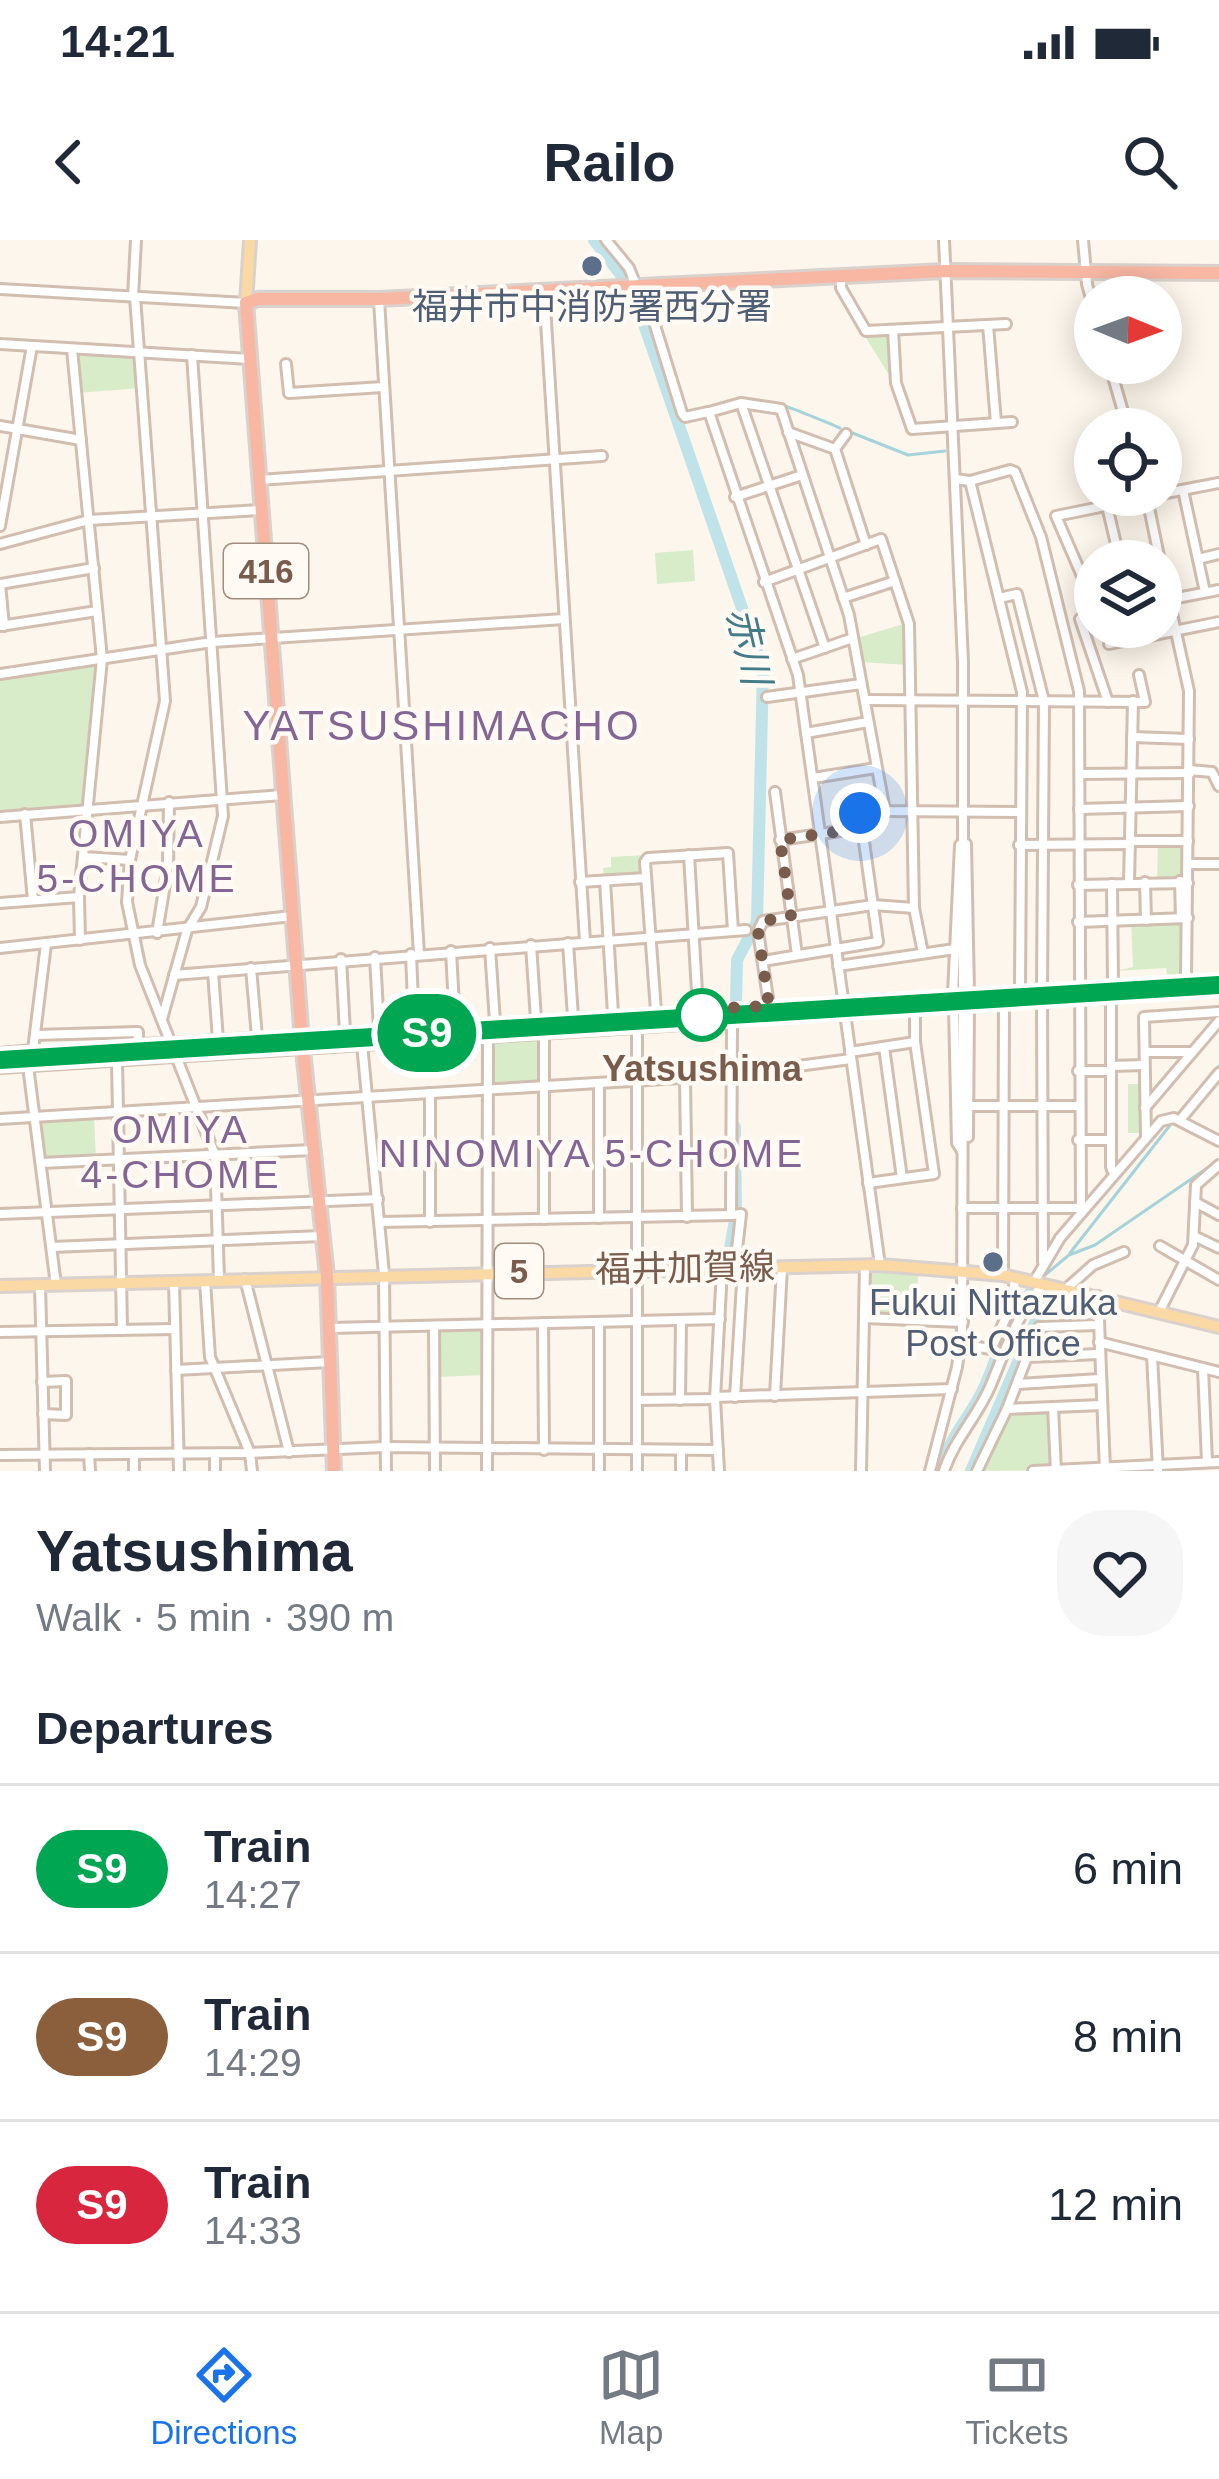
<!DOCTYPE html>
<html lang="en">
<head>
<meta charset="utf-8">
<style>
	body { margin:0; font-family:Arial,"Noto Sans JP",sans-serif; background:#f6f6f7; color:#1f2937; height:100vh; display:flex; flex-direction:column; font-size:45px; white-space:nowrap }
	* { box-sizing:border-box; margin:0 }
	p { font-size:39px; color:#747a83 }
	.icon { flex:none; width:66px; height:66px; fill:none; stroke:currentColor; stroke-width:2; stroke-linecap:round; stroke-linejoin:round }
	.map { position:relative; height:1231px; overflow:hidden }
	.drawer { display:flex; flex-direction:column; background:#fff; flex:1 }
	.drawer>* { flex:none }
	.badge { padding:0 24px; border-radius:39px; font-size:42px; line-height:78px }
	.needle { width:78px; rotate:91deg }
	.fabs { position:absolute; left:1074px; top:36px; display:grid; gap:24px }
	.fabs a { display:grid; place-items:center; width:108px; height:108px; border-radius:50%; background:#fff; box-shadow:0 6px 30px #0003; font-size:60px }
	.you { position:absolute; width:60px; height:60px; margin:-30px; border:9px solid #fff; border-radius:50%; background:#1a73e8; box-shadow:0 0 0 18px #1a73e833 }
	.map>.badge { position:absolute; translate:-50% -50%; box-shadow:0 0 0 6px #fff }
	h2 { padding:0 36px; font-size:45px; line-height:108px }
	.round { display:grid; place-items:center; flex:none; width:126px; height:126px; border-radius:48px; background:#f6f6f7 }
	.overview { display:flex; align-items:center; justify-content:space-between; height:204px; padding:0 36px }
	h1 { font-size:57px; font-weight:800; line-height:90px }
	ul { padding:0; list-style:none }
	li { display:flex; align-items:center; gap:36px; height:168px; padding:0 36px; border-top:3px solid #e0e1e3 }
	li div { flex:1 }
	li b { display:block; font-size:45px }
	li em { font-style:normal }
	li .badge { min-width:132px; font-weight:700; text-align:center }
	.status { display:flex; justify-content:space-between; align-items:center; height:84px; padding:0 60px; background:#fff; direction:ltr }
	.status svg { height:33px; fill:currentColor }
	header { display:flex; justify-content:space-between; align-items:center; height:156px; padding:0 36px; background:#fff; font-size:54px; font-weight:800 }
	.menu { display:flex; justify-content:space-around; align-items:center; height:168px; border-top:3px solid #e0e1e3; background:#fff; font-size:33px; color:#747a83 }
	.menu a { display:grid; justify-items:center; gap:6px }
	.menu .current { color:#1a73e8 }
	.map>svg:first-child { display:block }
	.green { fill:#d8ecc9 }
	.lines { fill:none; stroke-linecap:round; stroke-linejoin:round }
	.stream { stroke:#a5d3da; stroke-width:3 }
	.river { stroke:#bfe3e8; stroke-width:12 }
	.minor-casing { stroke:#d1beb0; stroke-width:14 }
	.major-casing { stroke:#dad1cd; stroke-width:16 }
	.highway-casing { stroke:#dad1cd; stroke-width:18 }
	.minor { stroke:#fff; stroke-width:8 }
	.major { stroke:#fbd9a5; stroke-width:10 }
	.highway { stroke:#f7b7a3; stroke-width:12 }
	.rail { stroke:#b9a8c9; stroke-width:3; stroke-dasharray:18 12; stroke-linecap:butt }
	.line-casing { stroke:#fff; stroke-width:27 }
	.line { stroke:#00a651; stroke-width:18 }
	.walk { stroke:#7a5c4d; stroke-width:12; stroke-dasharray:0 21.6 }
	.service-dot { fill:#5c6f8a; stroke:#fffaf3; stroke-width:4.5 }
	.stop-dot { fill:#fff; stroke:#00a651; stroke-width:6 }
	.labels { text-anchor:middle; dominant-baseline:central; stroke-width:9; stroke-linejoin:round; paint-order:stroke }
	.shield { fill:#fffaf3; stroke:#a28b7f; stroke-width:3 }
	.shield-label { font-size:33px; font-weight:bold; fill:#7a5c4d }
	.service-label { font-size:36px; fill:#4e5e75; stroke:#fffaf3 }
	.stop-label { font-size:36px; font-weight:bold; fill:#7a5c4d; stroke:#fffaf3 }
	.street-label { font-size:36px; fill:#7a5c4d; stroke:#fffaf3 }
	.water-label { font-size:39px; font-style:italic; fill:#437c86; stroke:#fffaf3 }
	.neighbourhood-label { font-size:39px; letter-spacing:3px; fill:#846695; stroke:#fffaf3 }
	.quarter-label { font-size:42px; letter-spacing:3px; fill:#846695; stroke:#fffaf3 }
</style>
</head>
<body>
<div class="status"><b>14:21</b><svg viewBox="0 0 49 12"><path d="M0 12V9h3v3zM5 12V6h3v6zM10 12V3h3v9zM15 12V0h3v12zM26 1h20v11H26zM47 4h2v5h-2z"/></svg></div>
<header><svg class="icon" aria-label="back" viewBox="0 0 24 24"><path d="M15 5l-7 7 7 7"/></svg>Railo<svg class="icon" aria-label="search" viewBox="0 0 24 24"><circle cx="10" cy="10" r="6"/><path d="M15 15l6 6"/></svg></header>
<div class="map">
<svg width="1219" height="1231" viewBox="0 0 1219 1231">
	<rect width="100%" height="100%" fill="#fdf6ec"/>
	<!-- green -->
	<g class="green">
		<polygon points="893,91 894,143 863,93"/>
		<polygon points="72,109 139,112 142,148 76,153"/>
		<polygon points="693,310 695,341 657,344 655,313"/>
		<polygon points="907,383 909,425 859,422 857,398"/>
		<polygon points="98,422 89,565 0,574 0,437"/>
		<polygon points="1158,601 1188,601 1188,643 1157,642"/>
		<polygon points="645,615 646,638 604,639 603,628 611,627 611,617"/>
		<polygon points="1188,678 1186,739 1168,740 1166,728 1115,731 1133,727 1131,680"/>
		<polygon points="544,793 545,846 488,850 488,796"/>
		<rect x="1128" y="844" width="13" height="49"/>
		<polygon points="94,878 96,918 49,920 44,916 40,883 43,879"/>
		<polygon points="869,1031 918,1033 917,1078 867,1076"/>
		<polygon points="485,1086 485,1135 437,1137 437,1088"/>
		<polygon points="1053,1167 1056,1230 977,1231 1007,1169"/>
	</g>
	<g class="lines">
		<!-- stream -->
		<g class="stream">
			<path d="M 699,170 C 764,152 780,163 840,188"/>
			<polyline points="677,177 678,176"/>
			<polyline points="850,192 908,215 945,211"/>
			<polyline points="1179,874 1219,826"/>
			<polyline points="1070,1013 1171,884"/>
			<polyline points="1045,1035 1069,1015 1095,1005 1219,920"/>
			<polyline points="724,1056 725,1043"/>
			<polyline points="719,1162 720,1175"/>
		</g>
		<!-- river -->
		<g class="river">
			<polyline points="594,0 622,36"/>
			<polyline points="636,61 763,429 757,682 737,720 736,763"/>
			<polyline points="728,1019 736,975 735,887"/>
			<path d="M 940,1231 C 948,1201 967,1180 981,1154 C 1001,1115 1000,1085 1033,1050"/>
			<polyline points="971,1231 1044,1062 1050,1062"/>
		</g>
		<!-- minor casing -->
		<g class="minor-casing">
			<g id="minor">
				<polyline points="606,0 629,28 639,53"/>
				<polyline points="944,0 963,422 963,746"/>
				<polyline points="1083,0 1087,44 1095,73"/>
				<polyline points="841,37 841,48 866,91 1006,84"/>
				<polyline points="0,49 246,63"/>
				<polyline points="544,50 585,701"/>
				<polyline points="645,53 682,173 685,177 708,172"/>
				<polyline points="133,57 136,0"/>
				<polyline points="135,57 165,461 130,620 127,662 140,725 215,915 219,1039"/>
				<polyline points="379,60 419,714"/>
				<polyline points="988,85 996,183"/>
				<polyline points="893,90 896,143 912,189 1012,182"/>
				<polyline points="0,104 250,119"/>
				<polyline points="72,109 102,419 79,657 80,700"/>
				<polyline points="1109,123 1128,189"/>
				<polyline points="286,124 289,153 383,147"/>
				<polyline points="741,163 825,408"/>
				<polyline points="0,186 81,200"/>
				<polyline points="788,192 835,209"/>
				<polyline points="846,194 835,209 866,305"/>
				<polyline points="955,239 970,241 1022,452 1020,750"/>
				<polyline points="259,240 602,216"/>
				<polyline points="970,241 1010,230 1015,232 1041,297 1079,451 1081,973"/>
				<polyline points="1183,250 1205,352"/>
				<polyline points="1161,254 1219,243"/>
				<polyline points="735,257 802,235"/>
				<polyline points="1147,258 1160,321"/>
				<polyline points="1107,266 1120,321"/>
				<polyline points="0,286 32,106"/>
				<polyline points="0,304 89,280 261,270"/>
				<polyline points="1198,319 1219,314"/>
				<polyline points="1161,324 1189,451 1186,739"/>
				<polyline points="764,342 881,299 909,384 914,668 923,713"/>
				<polyline points="0,344 94,328"/>
				<polyline points="0,344 4,386"/>
				<polyline points="843,358 895,341"/>
				<polyline points="999,358 1017,354 1044,461 1042,749"/>
				<polyline points="1161,361 1219,350"/>
				<polyline points="1095,366 1056,276 1159,255"/>
				<polyline points="1080,379 1108,462"/>
				<polyline points="0,386 97,371"/>
				<polyline points="1109,404 1219,382"/>
				<polyline points="792,419 853,398"/>
				<polyline points="0,434 212,402 564,379"/>
				<polyline points="767,457 861,444"/>
				<polyline points="865,460 1145,462 1139,435"/>
				<polyline points="806,493 868,482"/>
				<polyline points="1132,497 1189,499"/>
				<polyline points="1189,530 1212,532 1219,546"/>
				<polyline points="1080,534 1190,533"/>
				<polyline points="813,538 876,528"/>
				<polyline points="775,552 797,715"/>
				<polyline points="1079,569 1189,566"/>
				<polyline points="25,574 33,660"/>
				<polyline points="0,577 282,555"/>
				<polyline points="780,600 861,588"/>
				<polyline points="1130,601 1188,601"/>
				<polyline points="966,604 969,752"/>
				<polyline points="1019,605 1130,604"/>
				<polyline points="689,615 698,769"/>
				<polyline points="84,617 130,620"/>
				<polyline points="1188,624 1219,624"/>
				<polyline points="605,641 613,774"/>
				<polyline points="1180,641 1181,678"/>
				<polyline points="580,642 646,638"/>
				<polyline points="1145,642 1146,680"/>
				<polyline points="1129,643 1133,461"/>
				<polyline points="1112,644 1113,744"/>
				<polyline points="1078,645 1188,643"/>
				<polyline points="0,663 79,657"/>
				<polyline points="1078,682 1188,678"/>
				<polyline points="157,693 168,626 169,562"/>
				<polyline points="568,703 573,777"/>
				<polyline points="531,705 536,779"/>
				<polyline points="0,708 292,676"/>
				<polyline points="490,708 495,782"/>
				<polyline points="451,711 455,785"/>
				<polyline points="411,714 414,787"/>
				<polyline points="375,717 379,789"/>
				<polyline points="341,719 345,792"/>
				<polyline points="763,721 878,702 860,573"/>
				<polyline points="838,726 955,709"/>
				<polyline points="251,728 257,797"/>
				<polyline points="213,732 218,800"/>
				<polyline points="174,735 746,690"/>
				<polyline points="953,754 960,605"/>
				<polyline points="1042,761 1043,1022"/>
				<polyline points="769,765 758,691 763,681 873,665 914,668"/>
				<polyline points="954,767 957,903 962,911"/>
				<polyline points="656,771 645,622 648,618 728,613 733,691"/>
				<polyline points="845,773 1111,758 1111,927 1114,934"/>
				<polyline points="162,779 187,690 201,667 223,576 192,115"/>
				<polyline points="35,795 138,792 138,804 172,803 1219,739"/>
				<polyline points="362,804 384,1034 386,1231"/>
				<polyline points="884,807 902,938"/>
				<polyline points="850,812 915,802"/>
				<polyline points="1145,812 1190,812"/>
				<polyline points="0,813 33,810 46,704"/>
				<polyline points="117,820 122,1090"/>
				<polyline points="28,826 56,1045"/>
				<polyline points="1111,826 1144,825"/>
				<polyline points="0,828 728,782 732,787 731,975 380,982"/>
				<polyline points="1078,831 1111,831"/>
				<polyline points="685,838 687,977"/>
				<polyline points="968,866 1078,866"/>
				<polyline points="1145,868 1219,781"/>
				<polyline points="0,879 730,835 851,819"/>
				<polyline points="1180,880 1219,833"/>
				<polyline points="968,897 969,766"/>
				<polyline points="1146,897 1144,777 1219,772"/>
				<polyline points="1078,900 1110,900"/>
				<polyline points="41,923 313,910"/>
				<polyline points="868,943 934,934 915,802 915,770"/>
				<polyline points="1195,962 1219,975"/>
				<polyline points="962,968 1078,968"/>
				<polyline points="0,974 378,959"/>
				<polyline points="731,975 741,974 735,1027"/>
				<polyline points="599,978 599,843"/>
				<polyline points="544,979 544,793"/>
				<polyline points="430,982 430,853"/>
				<polyline points="1194,996 1219,1008"/>
				<polyline points="1160,1006 1219,1040"/>
				<polyline points="52,1007 322,996"/>
				<polyline points="880,1025 798,435 709,172 741,163 781,169 849,375 885,571 1019,572"/>
				<polyline points="1003,1035 1004,763"/>
				<polyline points="245,1039 289,1212"/>
				<polyline points="205,1041 210,1117 250,1213 252,1231"/>
				<polyline points="174,1042 179,1231"/>
				<polyline points="1034,1042 1060,998 1161,881 1174,878 1219,901"/>
				<polyline points="40,1046 45,1231"/>
				<polyline points="1066,1049 1093,1025 1124,1012"/>
				<polyline points="1098,1056 1105,1230"/>
				<polyline points="1159,1072 1193,1005 1196,945 1219,925"/>
				<polyline points="864,1078 963,1082"/>
				<polyline points="543,1083 544,1210"/>
				<polyline points="434,1086 435,1231"/>
				<polyline points="1039,1087 1097,1085"/>
				<polyline points="330,1088 720,1079"/>
				<polyline points="0,1092 175,1089"/>
				<polyline points="961,1100 971,1106 991,1109 1012,1065 1015,1038"/>
				<polyline points="1099,1102 1219,1132"/>
				<polyline points="1152,1116 1158,1231"/>
				<polyline points="1203,1128 1207,1222"/>
				<polyline points="176,1130 329,1122"/>
				<polyline points="42,1142 66,1141 66,1175 43,1174"/>
				<polyline points="1018,1144 1100,1139"/>
				<polyline points="775,1156 782,1028"/>
				<polyline points="715,1157 952,1149"/>
				<polyline points="735,1157 743,1028"/>
				<polyline points="637,1160 715,1159"/>
				<polyline points="680,1160 681,1080"/>
				<polyline points="1053,1167 1056,1231"/>
				<polyline points="1007,1169 1027,1117 1099,1114"/>
				<polyline points="681,1210 681,1231"/>
				<polyline points="89,1214 90,1231"/>
				<polyline points="134,1214 134,1231"/>
				<polyline points="215,1214 215,1231"/>
				<polyline points="0,1215 250,1213 385,1207 718,1210"/>
				<polyline points="487,1231 488,796"/>
				<polyline points="599,1231 599,1083"/>
				<polyline points="637,1231 637,787"/>
				<polyline points="719,1231 715,1159 722,1029"/>
				<polyline points="861,1231 865,1025"/>
				<polyline points="930,1231 957,1127 962,1091 963,772"/>
				<path d="M 944,1231 C 954,1200 977,1177 990,1147 C 1006,1109 1015,1077 1043,1045"/>
				<polyline points="977,1231 1007,1169 1102,1165"/>
				<polyline points="1033,1231 1219,1222"/>
			</g>
		</g>
		<!-- major casing -->
		<g class="major-casing">
			<g id="major">
				<polyline points="246,63 250,0"/>
				<polyline points="0,1046 880,1025 1003,1035 1219,1087"/>
			</g>
		</g>
		<!-- highway casing -->
		<g class="highway-casing">
			<g id="highway">
				<polyline points="246,63 302,801 327,1036 334,1231"/>
				<polyline points="246,63 258,59 379,59 945,31 1219,33"/>
			</g>
		</g>
		<!-- minor -->
		<use href="#minor" class="minor"/>
		<!-- major -->
		<use href="#major" class="major"/>
		<!-- highway -->
		<use href="#highway" class="highway"/>
		<!-- rail -->
		<polyline class="rail" points="0,820 1219,745"/>
	</g>
	<g class="lines">
		<!-- line casing -->
		<g class="line-casing">
			<polyline id="line" points="0,820 1219,745"/>
		</g>
		<!-- line -->
		<use href="#line" class="line"/>
		<!-- walk -->
		<polyline class="walk" points="702,775 698,769 769,766 758,691 763,681 791,676 780,600 861,588 860,573"/>
	</g>
	<!-- markers -->
	<g class="service-dot">
		<circle cx="592" cy="26" r="12"/>
		<circle cx="993" cy="1022" r="12"/>
	</g>
	<circle class="stop-dot" cx="702" cy="775" r="24"/>
	<g class="labels">
		<!-- shield labels -->
		<g class="shield">
			<rect x="224" y="304" width="84" height="54" rx="9"/>
			<rect x="495" y="1004" width="48" height="54" rx="9"/>
		</g>
		<g class="shield-label">
			<text x="266" y="331">416</text>
			<text x="519" y="1031">5</text>
		</g>
		<!-- service labels -->
		<g class="service-label">
			<text x="592" y="66">福井市中消防署西分署</text>
			<text x="993" y="1062">Fukui Nittazuka<tspan x="993" dy="41">Post Office</tspan></text>
		</g>
		<!-- stop labels -->
		<g class="stop-label">
			<text x="702" y="828">Yatsushima</text>
		</g>
		<!-- street labels -->
		<g class="street-label">
			<text transform="translate(685 1028) rotate(-1)">福井加賀線</text>
		</g>
		<!-- water labels -->
		<g class="water-label">
			<text transform="translate(749 406) rotate(77)">赤川</text>
		</g>
		<!-- neighbourhood labels -->
		<g class="neighbourhood-label">
			<text x="137" y="593">OMIYA<tspan x="137" dy="45">5-CHOME</tspan></text>
			<text x="181" y="889">OMIYA<tspan x="181" dy="45">4-CHOME</tspan></text>
			<text x="592" y="913">NINOMIYA 5-CHOME</text>
		</g>
		<!-- quarter labels -->
		<g class="quarter-label">
			<text x="442" y="485">YATSUSHIMACHO</text>
		</g>
	</g>
</svg>
<div class="fabs">
<a><svg class="needle" viewBox="-14 -14 28 28"><path d="M0-13l5 13h-10z" fill="#e53935"/><path d="M0 13l5-13h-10z" fill="#747a83"/></svg></a>
<a><svg class="icon" aria-label="locate" viewBox="0 0 24 24"><circle cx="12" cy="12" r="6"/><path d="M12 2v4M12 18v4M2 12h4M18 12h4"/></svg></a>
<a><svg class="icon" aria-label="layers" viewBox="0 0 24 24"><path d="M12 4l9 5-9 5-9-5zM3 14l9 5 9-5"/></svg></a>
</div>
<div class="you" style="left:860px;top:573px"></div>
<b class="badge" style="left:427px;top:793px;background:#00a651;color:#fff">S9</b>
</div>
<section class="drawer">
<div class="overview"><div><h1>Yatsushima</h1><p>Walk · 5 min · 390 m</p></div><a class="round"><svg class="icon" aria-label="heart" viewBox="0 0 24 24"><path d="M12 20l-8-8c-3-5 5-10 8-4 3-6 11-1 8 4z"/></svg></a></div>
<h2>Departures</h2>
<ul>
<li><span class="badge" style="background:#00a651;color:#fff">S9</span><div><b>Train</b><p>14:27</p></div><em>6 min</em></li>
<li><span class="badge" style="background:#8b5e3c;color:#fff">S9</span><div><b>Train</b><p>14:29</p></div><em>8 min</em></li>
<li><span class="badge" style="background:#d7263d;color:#fff">S9</span><div><b>Train</b><p>14:33</p></div><em>12 min</em></li>
</ul>
</section>
<nav class="menu">
<a class="current"><svg class="icon" aria-label="directions" viewBox="0 0 24 24"><path d="M12 3l9 9-9 9-9-9zM9 14v-3h6M13 9l2 2-2 2"/></svg>Directions</a>
<a><svg class="icon" aria-label="map" viewBox="0 0 24 24"><path d="M3 6l6-2 6 2 6-2v14l-6 2-6-2-6 2zM9 4v14M15 6v14"/></svg>Map</a>
<a><svg class="icon" aria-label="tickets" viewBox="0 0 24 24"><path d="M3 7h18v10H3zM15 7v10"/></svg>Tickets</a>
</nav>
</body>
</html>
